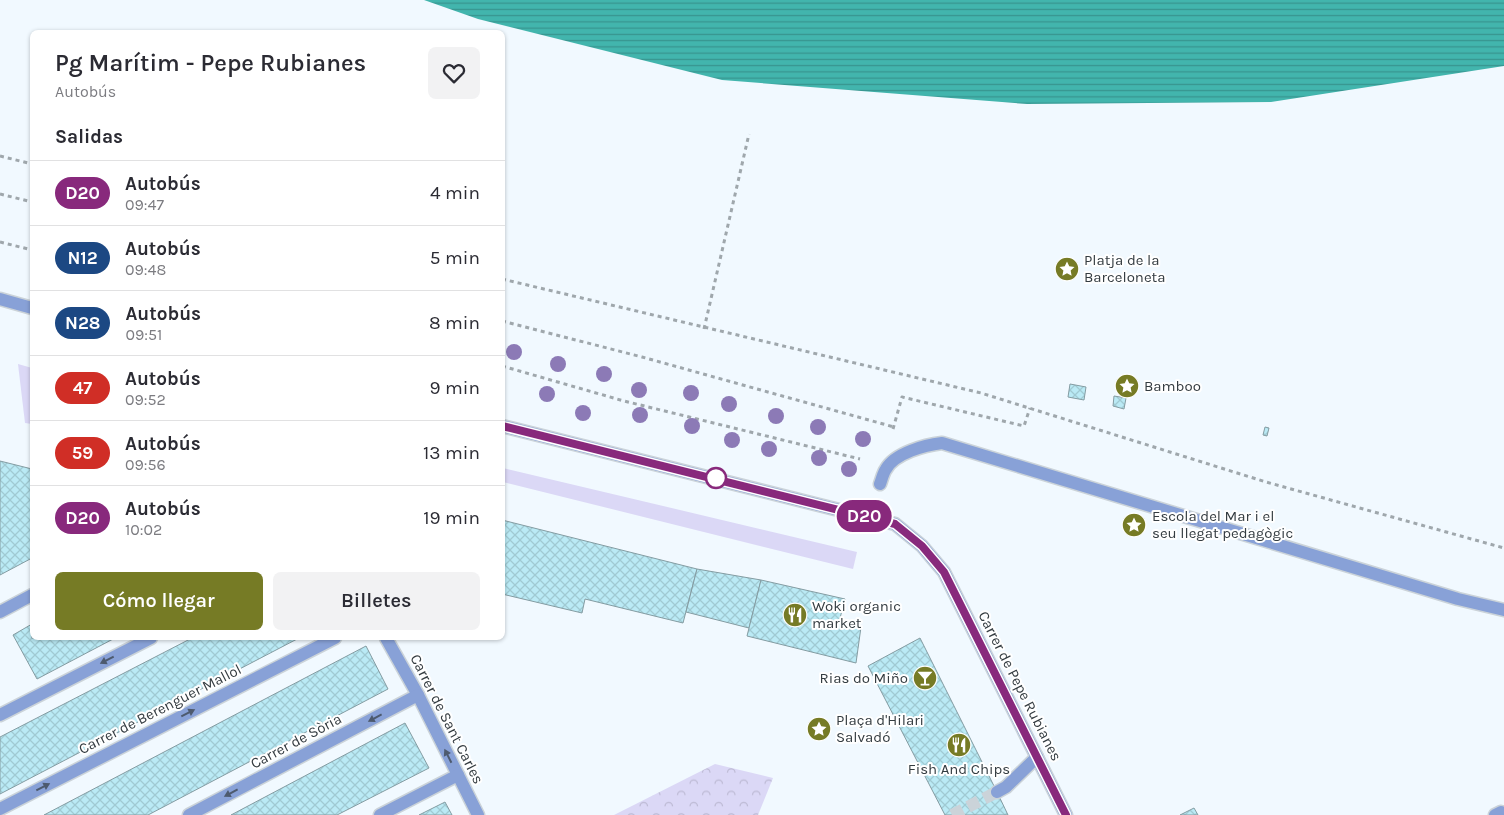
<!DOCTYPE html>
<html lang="es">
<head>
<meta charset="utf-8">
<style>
	body { margin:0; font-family:Karla,sans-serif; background:#f2f2f3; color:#2b2b33; height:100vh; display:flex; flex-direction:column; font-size:19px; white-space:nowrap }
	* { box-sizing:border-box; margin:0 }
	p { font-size:16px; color:#7c7c81 }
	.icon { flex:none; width:28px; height:28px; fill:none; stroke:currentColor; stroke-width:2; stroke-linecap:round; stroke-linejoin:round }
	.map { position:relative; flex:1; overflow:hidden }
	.details { position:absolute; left:30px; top:30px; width:475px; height:610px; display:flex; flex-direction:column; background:#fff; border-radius:8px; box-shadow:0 1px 4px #0004 }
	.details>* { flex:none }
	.badge { padding:0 10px; border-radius:16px; font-size:18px; line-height:32px }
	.map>.badge { position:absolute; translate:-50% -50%; box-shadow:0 0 0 2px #fff }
	h2 { padding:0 25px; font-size:19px; line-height:45px }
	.round { display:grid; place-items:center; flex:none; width:52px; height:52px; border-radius:8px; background:#f2f2f3 }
	.headline { display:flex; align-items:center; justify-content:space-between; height:85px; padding:0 25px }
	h1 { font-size:24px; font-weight:600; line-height:38px }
	.action { display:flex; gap:10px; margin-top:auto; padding:10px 25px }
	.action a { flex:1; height:58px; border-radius:8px; background:#767b25; color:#fff; font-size:20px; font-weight:600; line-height:58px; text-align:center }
	.action a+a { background:#f2f2f3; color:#2b2b33 }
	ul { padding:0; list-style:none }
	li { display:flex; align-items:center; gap:15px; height:65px; padding:0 25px; border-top:1px solid #e1e1e2 }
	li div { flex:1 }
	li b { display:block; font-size:19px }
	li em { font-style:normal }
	li .badge { min-width:55px; font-weight:700; text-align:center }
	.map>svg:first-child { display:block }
	.grass { fill:#dbd8f6 }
	.forest { fill:url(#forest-crowns) }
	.water { fill:url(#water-rules) }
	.building { fill:url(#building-cross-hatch); stroke:#849ca2 }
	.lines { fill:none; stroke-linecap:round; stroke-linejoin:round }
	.minor-tunnel { stroke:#cbd3d9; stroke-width:12; stroke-dasharray:12 6; stroke-linecap:butt }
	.minor-casing { stroke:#cbd3d9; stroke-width:15 }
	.path { stroke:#9fa7ac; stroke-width:3; stroke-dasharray:4 4; stroke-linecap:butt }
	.minor { stroke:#88a1d7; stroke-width:12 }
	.tree { fill:#8c7ab6 }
	.oneway { fill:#4d5a6e }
	.line-casing { stroke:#fff; stroke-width:11 }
	.line { stroke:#88297c; stroke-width:8 }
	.stop-dot { fill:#fff; stroke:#88297c; stroke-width:2.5 }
	.labels { text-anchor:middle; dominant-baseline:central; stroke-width:4; stroke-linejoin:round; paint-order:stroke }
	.poi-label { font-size:15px; fill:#343c41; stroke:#fff; text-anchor:start }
	.street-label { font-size:15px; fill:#343c41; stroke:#fff }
</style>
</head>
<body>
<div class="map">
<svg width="1504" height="815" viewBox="0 0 1504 815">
	<defs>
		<pattern id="forest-crowns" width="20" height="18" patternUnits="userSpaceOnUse" patternTransform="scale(1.25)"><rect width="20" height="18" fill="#dbd8f6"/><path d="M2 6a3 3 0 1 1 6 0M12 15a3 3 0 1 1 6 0" fill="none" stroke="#bdbad4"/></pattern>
		<pattern id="water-rules" width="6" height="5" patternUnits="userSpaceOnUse" patternTransform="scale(1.25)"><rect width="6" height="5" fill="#42b5ad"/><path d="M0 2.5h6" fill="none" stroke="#38948e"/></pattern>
		<pattern id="building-cross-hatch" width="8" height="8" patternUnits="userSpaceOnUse" patternTransform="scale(1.25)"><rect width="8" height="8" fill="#baeaf5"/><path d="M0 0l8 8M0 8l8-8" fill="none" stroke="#a0cad3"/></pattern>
	</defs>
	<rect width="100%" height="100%" fill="#f1f9ff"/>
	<!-- grass -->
	<g class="grass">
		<polygon points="18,364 32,368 32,424 25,423"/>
		<polygon points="503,468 857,552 853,569 503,482"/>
	</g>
	<!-- forest -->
	<polygon class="forest" points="715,764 773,778 758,815 614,815"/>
	<!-- water -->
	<polygon class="water" points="424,0 1504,0 1504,66 1271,102 1027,104 722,80 478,19"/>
	<!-- building -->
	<g class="building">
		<polygon points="1070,384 1086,387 1084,400 1068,397"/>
		<polygon points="1114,396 1126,398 1124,409 1113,406"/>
		<polygon points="1265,427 1269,428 1267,436 1263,435"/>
		<polygon points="0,461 32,469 32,558 0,575"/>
		<polygon points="502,520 697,569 683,623 585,599 582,613 502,594"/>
		<polygon points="697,569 761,580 749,628 686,612"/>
		<polygon points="761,580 845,599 839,622 861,627 856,663 747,636"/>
		<polygon points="32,624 32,638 115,638 37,679 13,635"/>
		<polygon points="192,638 299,638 0,794 0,737"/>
		<polygon points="920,638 997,792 1008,815 945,815 868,666"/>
		<polygon points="366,646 388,689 148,815 44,815"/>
		<polygon points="405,723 429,768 337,815 231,815"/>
		<polygon points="445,802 452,815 419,815"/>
		<polygon points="1194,808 1198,815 1180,815"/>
	</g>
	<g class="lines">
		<!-- minor-tunnel -->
		<polyline class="minor-tunnel" points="952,815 997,792"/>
		<!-- minor casing -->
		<g class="minor-casing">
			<g id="minor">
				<polyline points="0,299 32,308"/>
				<polyline points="502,426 895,524 922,546 944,572 1066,815"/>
				<path d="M 880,484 C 882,479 883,473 886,469 C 895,453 925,445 942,443 L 1458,599 L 1504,610"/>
				<polyline points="0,612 32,595"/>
				<polyline points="386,638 418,695 478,815"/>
				<polyline points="0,715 151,638"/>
				<polyline points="997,792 1006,787 1037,757"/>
				<polyline points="0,809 335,638"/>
				<polyline points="189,815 418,695"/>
				<polyline points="380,815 458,775"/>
				<polyline points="1495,815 1501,812"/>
			</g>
		</g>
		<!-- path -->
		<g class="path">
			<polyline points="0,156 32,164"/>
			<polyline points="0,194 32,202"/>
			<polyline points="0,242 32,250"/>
			<polyline points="502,279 981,393 1266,482 1504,548"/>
			<polyline points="502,321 642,357 894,427"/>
			<polyline points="704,329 749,134"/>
			<polyline points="502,366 624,401 860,459"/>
			<polyline points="893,429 902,397 1024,426 1030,408"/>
		</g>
		<!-- minor -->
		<use href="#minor" class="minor"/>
	</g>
	<!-- trees -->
	<g class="tree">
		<circle cx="514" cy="352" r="8"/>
		<circle cx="558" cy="364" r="8"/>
		<circle cx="604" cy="374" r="8"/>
		<circle cx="639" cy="390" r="8"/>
		<circle cx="691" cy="393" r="8"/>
		<circle cx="547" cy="394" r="8"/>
		<circle cx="729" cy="404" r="8"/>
		<circle cx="583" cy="413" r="8"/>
		<circle cx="640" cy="415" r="8"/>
		<circle cx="776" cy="416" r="8"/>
		<circle cx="692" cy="426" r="8"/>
		<circle cx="818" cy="427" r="8"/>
		<circle cx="863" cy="439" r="8"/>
		<circle cx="732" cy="440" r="8"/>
		<circle cx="769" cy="449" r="8"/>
		<circle cx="819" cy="458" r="8"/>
		<circle cx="849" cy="469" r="8"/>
	</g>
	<!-- one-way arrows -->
	<defs><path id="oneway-solid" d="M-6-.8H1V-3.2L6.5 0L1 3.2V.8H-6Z" transform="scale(1.25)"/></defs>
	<g class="oneway">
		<use href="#oneway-solid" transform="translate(107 660) rotate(153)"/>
		<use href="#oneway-solid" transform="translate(188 713) rotate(-27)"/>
		<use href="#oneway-solid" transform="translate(375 718) rotate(152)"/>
		<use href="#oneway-solid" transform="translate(448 756) rotate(-117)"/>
		<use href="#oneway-solid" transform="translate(43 787) rotate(-27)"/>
		<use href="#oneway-solid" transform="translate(231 793) rotate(152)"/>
	</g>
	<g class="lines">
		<!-- line casing -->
		<g class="line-casing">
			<polyline id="line" points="502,426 895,524 922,546 944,572 1066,815"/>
		</g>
		<!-- line -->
		<use href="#line" class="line"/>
	</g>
	<!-- icons -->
	<defs>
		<g id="sight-disc" transform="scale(1.25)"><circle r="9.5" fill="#767b25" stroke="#fff"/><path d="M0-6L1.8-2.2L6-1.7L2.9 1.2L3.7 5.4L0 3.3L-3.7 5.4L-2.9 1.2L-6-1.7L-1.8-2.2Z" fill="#fff"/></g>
		<g id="restaurant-disc" transform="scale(1.25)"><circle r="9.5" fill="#767b25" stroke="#fff"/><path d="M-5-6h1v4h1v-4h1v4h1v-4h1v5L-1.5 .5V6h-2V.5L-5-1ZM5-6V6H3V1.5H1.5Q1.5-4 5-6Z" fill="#fff"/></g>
		<g id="bar-disc" transform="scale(1.25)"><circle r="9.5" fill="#767b25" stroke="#fff"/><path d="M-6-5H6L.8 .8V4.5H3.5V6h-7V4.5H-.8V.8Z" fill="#fff"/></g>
	</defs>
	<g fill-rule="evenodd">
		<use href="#sight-disc" x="1067" y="269"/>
		<use href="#sight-disc" x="1127" y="386"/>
		<use href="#sight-disc" x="1134" y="525"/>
		<use href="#restaurant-disc" x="795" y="615"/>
		<use href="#bar-disc" x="925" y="678"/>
		<use href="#sight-disc" x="819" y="729"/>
		<use href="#restaurant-disc" x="959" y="745"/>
	</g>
	<!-- markers -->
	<circle class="stop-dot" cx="716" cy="478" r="10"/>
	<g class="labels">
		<!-- poi labels -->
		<g class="poi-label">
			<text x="1084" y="260">Platja de la<tspan x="1084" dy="17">Barceloneta</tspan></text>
			<text x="1144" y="386">Bamboo</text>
			<text x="1152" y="516">Escola del Mar i el<tspan x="1152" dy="17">seu llegat pedagògic</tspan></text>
			<text x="812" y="606">Woki organic<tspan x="812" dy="17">market</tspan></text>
			<text x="908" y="678" text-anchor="end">Rias do Miño</text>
			<text x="836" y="720">Plaça d'Hilari<tspan x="836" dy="17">Salvadó</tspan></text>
			<text x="959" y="769" text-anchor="middle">Fish And Chips</text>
		</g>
		<!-- street labels -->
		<g class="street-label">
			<text transform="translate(1020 686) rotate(63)">Carrer de Pepe Rubianes</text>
			<text transform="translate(160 709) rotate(-27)">Carrer de Berenguer Mallol</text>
			<text transform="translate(447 719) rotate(63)">Carrer de Sant Carles</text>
			<text transform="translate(296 741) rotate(-28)">Carrer de Sòria</text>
		</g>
	</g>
</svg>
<b class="badge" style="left:864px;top:516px;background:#88297c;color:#fff">D20</b>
<section class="details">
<div class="headline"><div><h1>Pg Marítim - Pepe Rubianes</h1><p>Autobús</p></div><a class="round"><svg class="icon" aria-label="heart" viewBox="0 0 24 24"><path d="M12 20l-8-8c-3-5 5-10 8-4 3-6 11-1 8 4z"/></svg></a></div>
<h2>Salidas</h2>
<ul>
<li><span class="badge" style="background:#88297c;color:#fff">D20</span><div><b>Autobús</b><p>09:47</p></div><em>4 min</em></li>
<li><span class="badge" style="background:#1c4883;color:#fff">N12</span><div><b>Autobús</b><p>09:48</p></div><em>5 min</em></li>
<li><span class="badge" style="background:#1c4883;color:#fff">N28</span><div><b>Autobús</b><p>09:51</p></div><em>8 min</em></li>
<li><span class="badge" style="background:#d02e26;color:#fff">47</span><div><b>Autobús</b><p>09:52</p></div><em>9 min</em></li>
<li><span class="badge" style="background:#d02e26;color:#fff">59</span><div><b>Autobús</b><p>09:56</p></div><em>13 min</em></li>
<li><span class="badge" style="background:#88297c;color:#fff">D20</span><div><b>Autobús</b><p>10:02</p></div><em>19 min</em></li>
</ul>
<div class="action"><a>Cómo llegar</a><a>Billetes</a></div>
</section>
</div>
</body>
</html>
